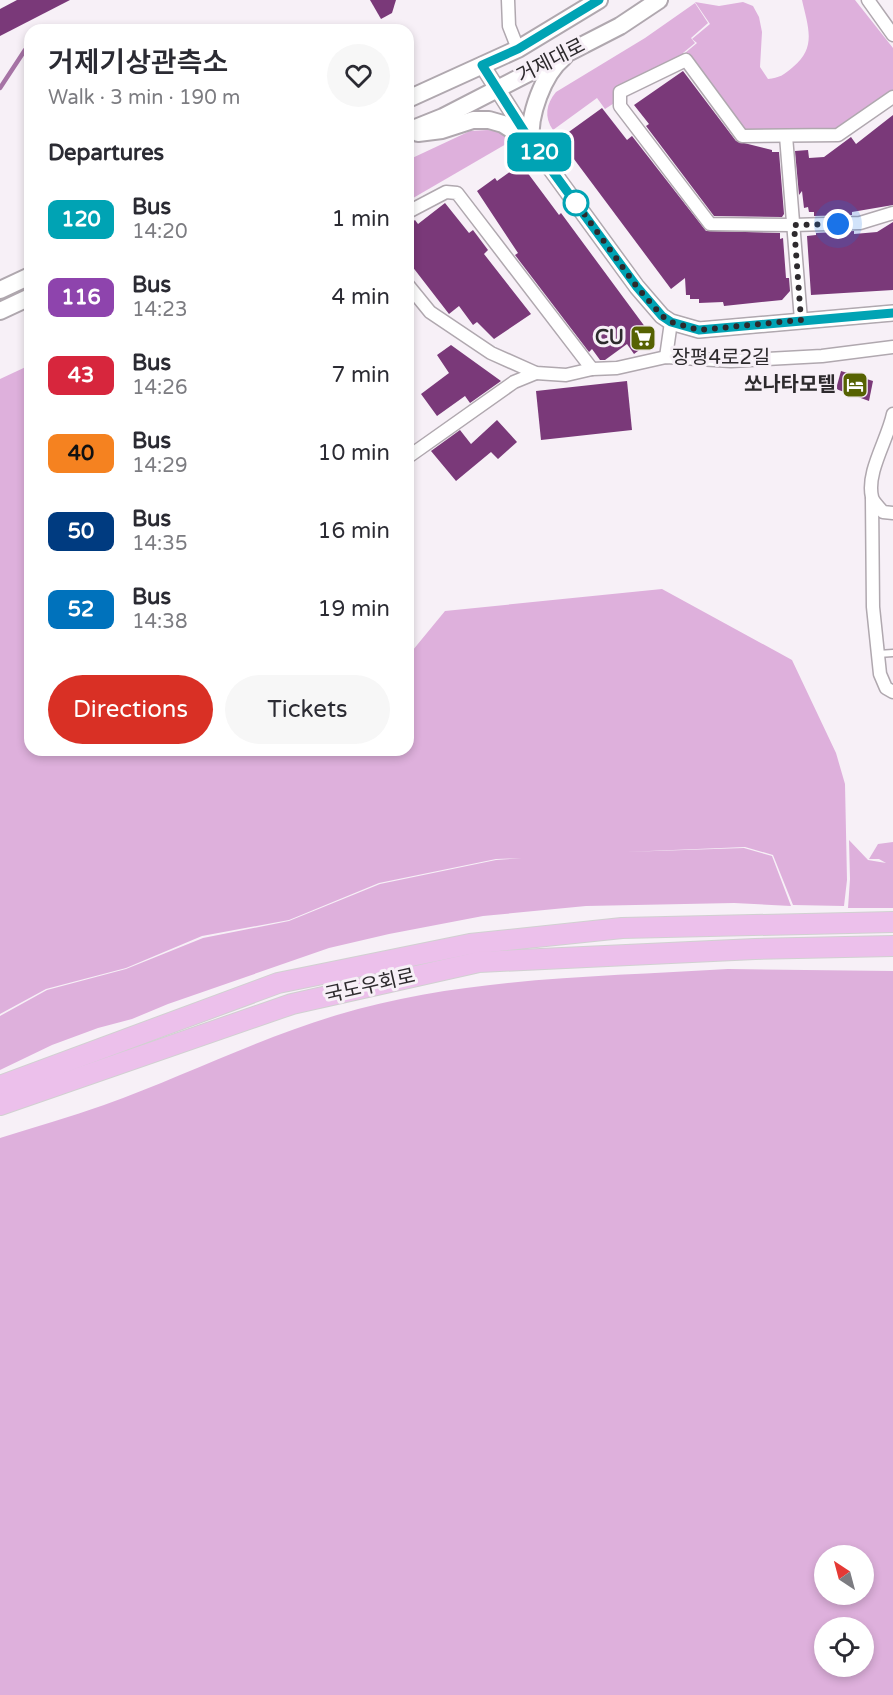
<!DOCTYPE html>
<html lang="en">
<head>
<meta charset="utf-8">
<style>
	body { margin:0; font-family:"Varela Round","Noto Sans KR",sans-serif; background:#f7f7f7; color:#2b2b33; height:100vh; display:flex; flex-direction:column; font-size:22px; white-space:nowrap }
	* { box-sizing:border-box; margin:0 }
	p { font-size:20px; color:#7c7c81 }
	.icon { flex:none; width:33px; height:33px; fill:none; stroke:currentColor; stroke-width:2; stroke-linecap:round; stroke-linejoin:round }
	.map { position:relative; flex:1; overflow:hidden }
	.drawer { position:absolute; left:24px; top:24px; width:390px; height:732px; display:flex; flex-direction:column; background:#fff; border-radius:18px; box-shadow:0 3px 9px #0003 }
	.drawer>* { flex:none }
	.badge { padding:0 12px; border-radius:9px; font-size:21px; line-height:39px }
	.needle { width:39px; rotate:324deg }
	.fabs { position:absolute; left:814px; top:1545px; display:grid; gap:12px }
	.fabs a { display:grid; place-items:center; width:60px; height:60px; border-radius:50%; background:#fff; box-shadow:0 3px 9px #0003; font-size:30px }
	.you { position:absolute; width:30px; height:30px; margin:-15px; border:4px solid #fff; border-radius:50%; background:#1a73e8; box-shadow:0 0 0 9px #1a73e833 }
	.map>.badge { position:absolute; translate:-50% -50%; box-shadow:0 0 0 3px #fff }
	h2 { padding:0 24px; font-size:22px; line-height:54px }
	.round { display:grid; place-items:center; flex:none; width:63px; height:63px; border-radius:32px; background:#f7f7f7 }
	.head { display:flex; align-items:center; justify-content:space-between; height:102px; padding:0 24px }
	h1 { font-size:28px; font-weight:600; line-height:45px }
	.cta { display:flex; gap:12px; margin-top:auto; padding:12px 24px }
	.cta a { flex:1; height:69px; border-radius:36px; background:#d93025; color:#fff; font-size:24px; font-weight:600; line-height:69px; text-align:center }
	.cta a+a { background:#f7f7f7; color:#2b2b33 }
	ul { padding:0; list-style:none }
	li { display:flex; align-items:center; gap:18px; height:78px; padding:0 24px }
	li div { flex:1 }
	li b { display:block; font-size:22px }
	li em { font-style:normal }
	li .badge { min-width:66px; font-weight:700; text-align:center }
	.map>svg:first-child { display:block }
	.green { fill:#deb0dc; fill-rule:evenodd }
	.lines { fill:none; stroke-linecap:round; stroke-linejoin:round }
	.stream { stroke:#a673a5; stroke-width:4.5 }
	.building { fill:#7a3979 }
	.service-casing { stroke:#b0a8af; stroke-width:9 }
	.minor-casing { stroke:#b0a8af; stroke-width:15 }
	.tertiary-casing { stroke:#b0a8af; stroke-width:18 }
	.secondary-casing { stroke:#b0a8af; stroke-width:20 }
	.trunk-casing { stroke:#d1d0d1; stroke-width:22 }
	.service { stroke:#fff; stroke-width:6 }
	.minor { stroke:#fff; stroke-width:12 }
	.tertiary { stroke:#fff; stroke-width:15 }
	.secondary { stroke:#fff; stroke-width:16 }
	.trunk { stroke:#ecc0eb; stroke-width:20 }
	.line-casing { stroke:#fff; stroke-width:14 }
	.line { stroke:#00a3b4; stroke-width:9 }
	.walk { stroke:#2d2a2d; stroke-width:6; stroke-dasharray:0 10.8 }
	.stop-dot { fill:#fff; stroke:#00a3b4; stroke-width:3 }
	.labels { text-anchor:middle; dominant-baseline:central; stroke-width:6; stroke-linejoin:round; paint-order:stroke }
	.street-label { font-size:20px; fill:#2d2a2d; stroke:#f7f0f7 }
	.poi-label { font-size:20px; font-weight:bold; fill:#2d2a2d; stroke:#f7f0f7; text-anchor:end }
</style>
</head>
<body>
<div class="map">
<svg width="893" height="1695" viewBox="0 0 893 1695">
	<rect width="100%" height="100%" fill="#f7f0f7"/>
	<!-- green -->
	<g class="green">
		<path d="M 802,0 L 855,0 L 893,48 L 893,97 L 838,135 L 742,136 L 687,60 L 685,53 L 697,43 L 692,39 L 710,24 L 695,2 L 719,6 L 743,2 L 753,6 L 759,17 L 762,32 L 760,67 L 768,79 C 779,78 784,75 793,67 C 817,47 808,27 802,0 Z"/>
		<path d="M 695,3 L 708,23 L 691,38 L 695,43 L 683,53 L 684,58 L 605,109 L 597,98 L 553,130 C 544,117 546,104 556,92 L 645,38 Z"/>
		<polygon points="488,130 503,132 513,140 408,201 408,160 470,131"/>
		<polygon points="30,365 30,750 408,750 408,656 445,611 662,589 792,660 836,753 845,784 847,880 844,906 793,905 773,855 745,847 625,852 744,848 772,856 791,906 734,903 586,906 483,916 389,934 329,948 168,1004 132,1019 98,1028 52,1045 0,1070 0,1016 47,990 126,969 203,938 289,921 380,884 496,860 522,858 496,859 379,883 289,920 202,936 126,968 46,989 0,1014 0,379"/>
		<polygon points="849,840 868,860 886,863 879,859 869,859 878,844 893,842 893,908 848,908 850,879"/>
		<path d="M 728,969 L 893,971 L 893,1695 L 0,1695 L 0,1138 C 34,1127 70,1117 104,1105 C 182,1077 257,1039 337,1015 C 462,977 598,977 728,969 ZM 825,1556 L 864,1556 L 864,1594 L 825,1594 ZM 825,1628 L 864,1628 L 864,1666 L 825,1666 Z"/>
	</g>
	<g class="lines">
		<!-- stream -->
		<polyline class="stream" points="0,88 25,50 30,48"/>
	</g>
	<!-- building -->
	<g class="building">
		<polygon points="17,0 70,0 0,36 0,9"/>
		<polygon points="370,0 396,0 392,13 381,19"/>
		<polygon points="683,71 736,141 772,150 772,152 779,152 784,214 782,217 714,216 646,126 649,124 634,105"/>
		<polygon points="602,108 627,140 632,136 706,231 780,233 780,239 783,238 786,278 789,278 790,291 782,300 724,306 723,302 699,303 699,299 690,299 690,295 686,295 685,278 671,289 559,139"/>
		<polygon points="893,115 893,205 852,212 852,215 814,216 814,212 809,212 808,207 804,208 802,191 799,195 795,151 808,150 809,158 824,157 851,137 856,144"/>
		<polygon points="521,164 559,215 561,213 654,339 634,354 627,344 605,360 600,360 592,349 589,352 515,255 518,253 477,191 495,178 497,181"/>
		<polygon points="445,203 469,233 473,230 488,250 484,254 531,314 494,339 477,322 473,325 459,306 449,314 408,261 408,225 415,220 418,224"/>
		<polygon points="893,222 893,290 811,295 807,236 816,235 816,233 854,231 854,234 877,232"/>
		<polygon points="451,345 501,381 470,403 465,396 437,416 421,394 449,373 437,355"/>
		<polygon points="841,371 873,381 869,401 836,389"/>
		<polygon points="627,381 632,430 541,440 536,391"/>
		<polygon points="497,420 517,442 498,459 491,452 456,481 431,451 460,430 471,444"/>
	</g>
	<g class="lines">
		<!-- service casing -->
		<g class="service-casing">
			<polyline id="service" points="878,654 893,653"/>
		</g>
		<!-- minor casing -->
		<g class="minor-casing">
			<g id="minor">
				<polyline points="508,0 509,26 518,49"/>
				<polyline points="868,0 893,35"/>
				<polyline points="893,97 838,135 742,136 686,60 620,92 620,106 710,224 793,225 860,223 893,213"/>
				<polyline points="786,136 801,320"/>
				<polyline points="408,212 446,192 457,193 592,369 617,368 666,357 731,361 822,356 893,347"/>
				<polyline points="408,285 430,312 491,353 536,373 566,375 592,369"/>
				<polyline points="666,357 671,322"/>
				<path d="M 893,414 C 888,439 866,472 872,497 C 873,502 879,507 883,512 L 893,513"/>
				<polyline points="408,457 514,382 536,373"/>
				<polyline points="872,499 873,607 880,674 886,688 893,692"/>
			</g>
		</g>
		<!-- tertiary casing -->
		<g class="tertiary-casing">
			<polyline id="tertiary" points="482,65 531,142 637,287 662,316 671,322 699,330 893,313"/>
		</g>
		<!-- secondary casing -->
		<g class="secondary-casing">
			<g id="secondary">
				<polyline points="408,99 518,49 599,0"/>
				<polyline points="408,131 443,117 620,26 659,0"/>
				<polyline points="418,133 442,130 473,120 489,120 503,124 531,142"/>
				<path d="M 531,142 C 528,116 543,74 564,57"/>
				<polyline points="0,290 30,276"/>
				<polyline points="0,311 30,297"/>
			</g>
		</g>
		<!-- trunk casing -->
		<g class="trunk-casing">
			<g id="trunk">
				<polyline points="0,1086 278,983 470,944 622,928 893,922"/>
				<polyline points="0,1105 292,1004 479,962 755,949 893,946"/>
			</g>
		</g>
		<!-- service -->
		<use href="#service" class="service"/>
		<!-- minor -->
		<use href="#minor" class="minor"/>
		<!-- tertiary -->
		<use href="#tertiary" class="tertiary"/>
		<!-- secondary -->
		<use href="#secondary" class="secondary"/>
		<!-- trunk -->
		<use href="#trunk" class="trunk"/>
	</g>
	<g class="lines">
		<!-- line casing -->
		<g class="line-casing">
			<polyline id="line" points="599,0 518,49 482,65 531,142 637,287 662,316 671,322 699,330 893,313"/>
		</g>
		<!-- line -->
		<use href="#line" class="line"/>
		<!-- walk -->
		<polyline class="walk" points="576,203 574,200 637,287 662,316 671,322 699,330 801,320 794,225 838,224"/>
	</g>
	<!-- icons -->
	<defs>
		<g id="supermarket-square" transform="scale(1.35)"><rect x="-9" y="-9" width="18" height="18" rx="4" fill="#566202" stroke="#f7f0f7"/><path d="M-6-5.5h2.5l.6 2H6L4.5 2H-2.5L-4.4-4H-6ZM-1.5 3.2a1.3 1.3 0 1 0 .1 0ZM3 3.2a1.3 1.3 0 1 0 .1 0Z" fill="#fff"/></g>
		<g id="hotel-square" transform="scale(1.35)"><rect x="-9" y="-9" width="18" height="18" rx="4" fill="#566202" stroke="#f7f0f7"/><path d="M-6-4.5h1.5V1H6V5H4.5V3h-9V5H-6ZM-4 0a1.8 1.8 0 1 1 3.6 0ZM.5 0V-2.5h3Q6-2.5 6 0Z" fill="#fff"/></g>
	</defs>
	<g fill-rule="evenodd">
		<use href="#supermarket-square" x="643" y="338"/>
		<use href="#hotel-square" x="855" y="385"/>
	</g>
	<!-- markers -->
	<circle class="stop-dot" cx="576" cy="203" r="12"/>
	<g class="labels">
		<!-- street labels -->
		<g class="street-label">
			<text transform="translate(551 61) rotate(-27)">거제대로</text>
			<text x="721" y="358">장평4로2길</text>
			<text transform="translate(370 986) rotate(-13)">국도우회로</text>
		</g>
		<!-- poi labels -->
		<g class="poi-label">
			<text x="624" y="338">CU</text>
			<text x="836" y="385">쏘나타모텔</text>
		</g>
	</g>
</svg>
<div class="fabs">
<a><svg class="needle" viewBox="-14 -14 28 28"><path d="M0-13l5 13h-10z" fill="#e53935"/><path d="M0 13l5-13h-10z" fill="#7c7c81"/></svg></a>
<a><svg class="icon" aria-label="locate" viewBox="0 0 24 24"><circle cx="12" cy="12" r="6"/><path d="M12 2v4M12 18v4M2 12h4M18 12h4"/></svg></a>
</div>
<div class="you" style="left:838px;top:224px"></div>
<b class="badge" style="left:539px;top:152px;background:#00a3b4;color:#fff">120</b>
<section class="drawer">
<div class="head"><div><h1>거제기상관측소</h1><p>Walk · 3 min · 190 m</p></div><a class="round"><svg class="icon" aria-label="heart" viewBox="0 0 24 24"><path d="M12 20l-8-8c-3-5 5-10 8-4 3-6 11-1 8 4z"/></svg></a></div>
<h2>Departures</h2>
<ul>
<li><span class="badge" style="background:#00a3b4;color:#fff">120</span><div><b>Bus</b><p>14:20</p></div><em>1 min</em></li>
<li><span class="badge" style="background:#8e44ad;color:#fff">116</span><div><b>Bus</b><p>14:23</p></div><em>4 min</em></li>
<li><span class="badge" style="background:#d7263d;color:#fff">43</span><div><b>Bus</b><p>14:26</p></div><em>7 min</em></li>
<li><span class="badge" style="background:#f58220;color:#111">40</span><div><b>Bus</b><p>14:29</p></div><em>10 min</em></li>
<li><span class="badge" style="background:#003b80;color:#fff">50</span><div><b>Bus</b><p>14:35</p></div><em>16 min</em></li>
<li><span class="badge" style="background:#0072bc;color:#fff">52</span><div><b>Bus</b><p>14:38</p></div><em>19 min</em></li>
</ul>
<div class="cta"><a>Directions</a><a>Tickets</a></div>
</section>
</div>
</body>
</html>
